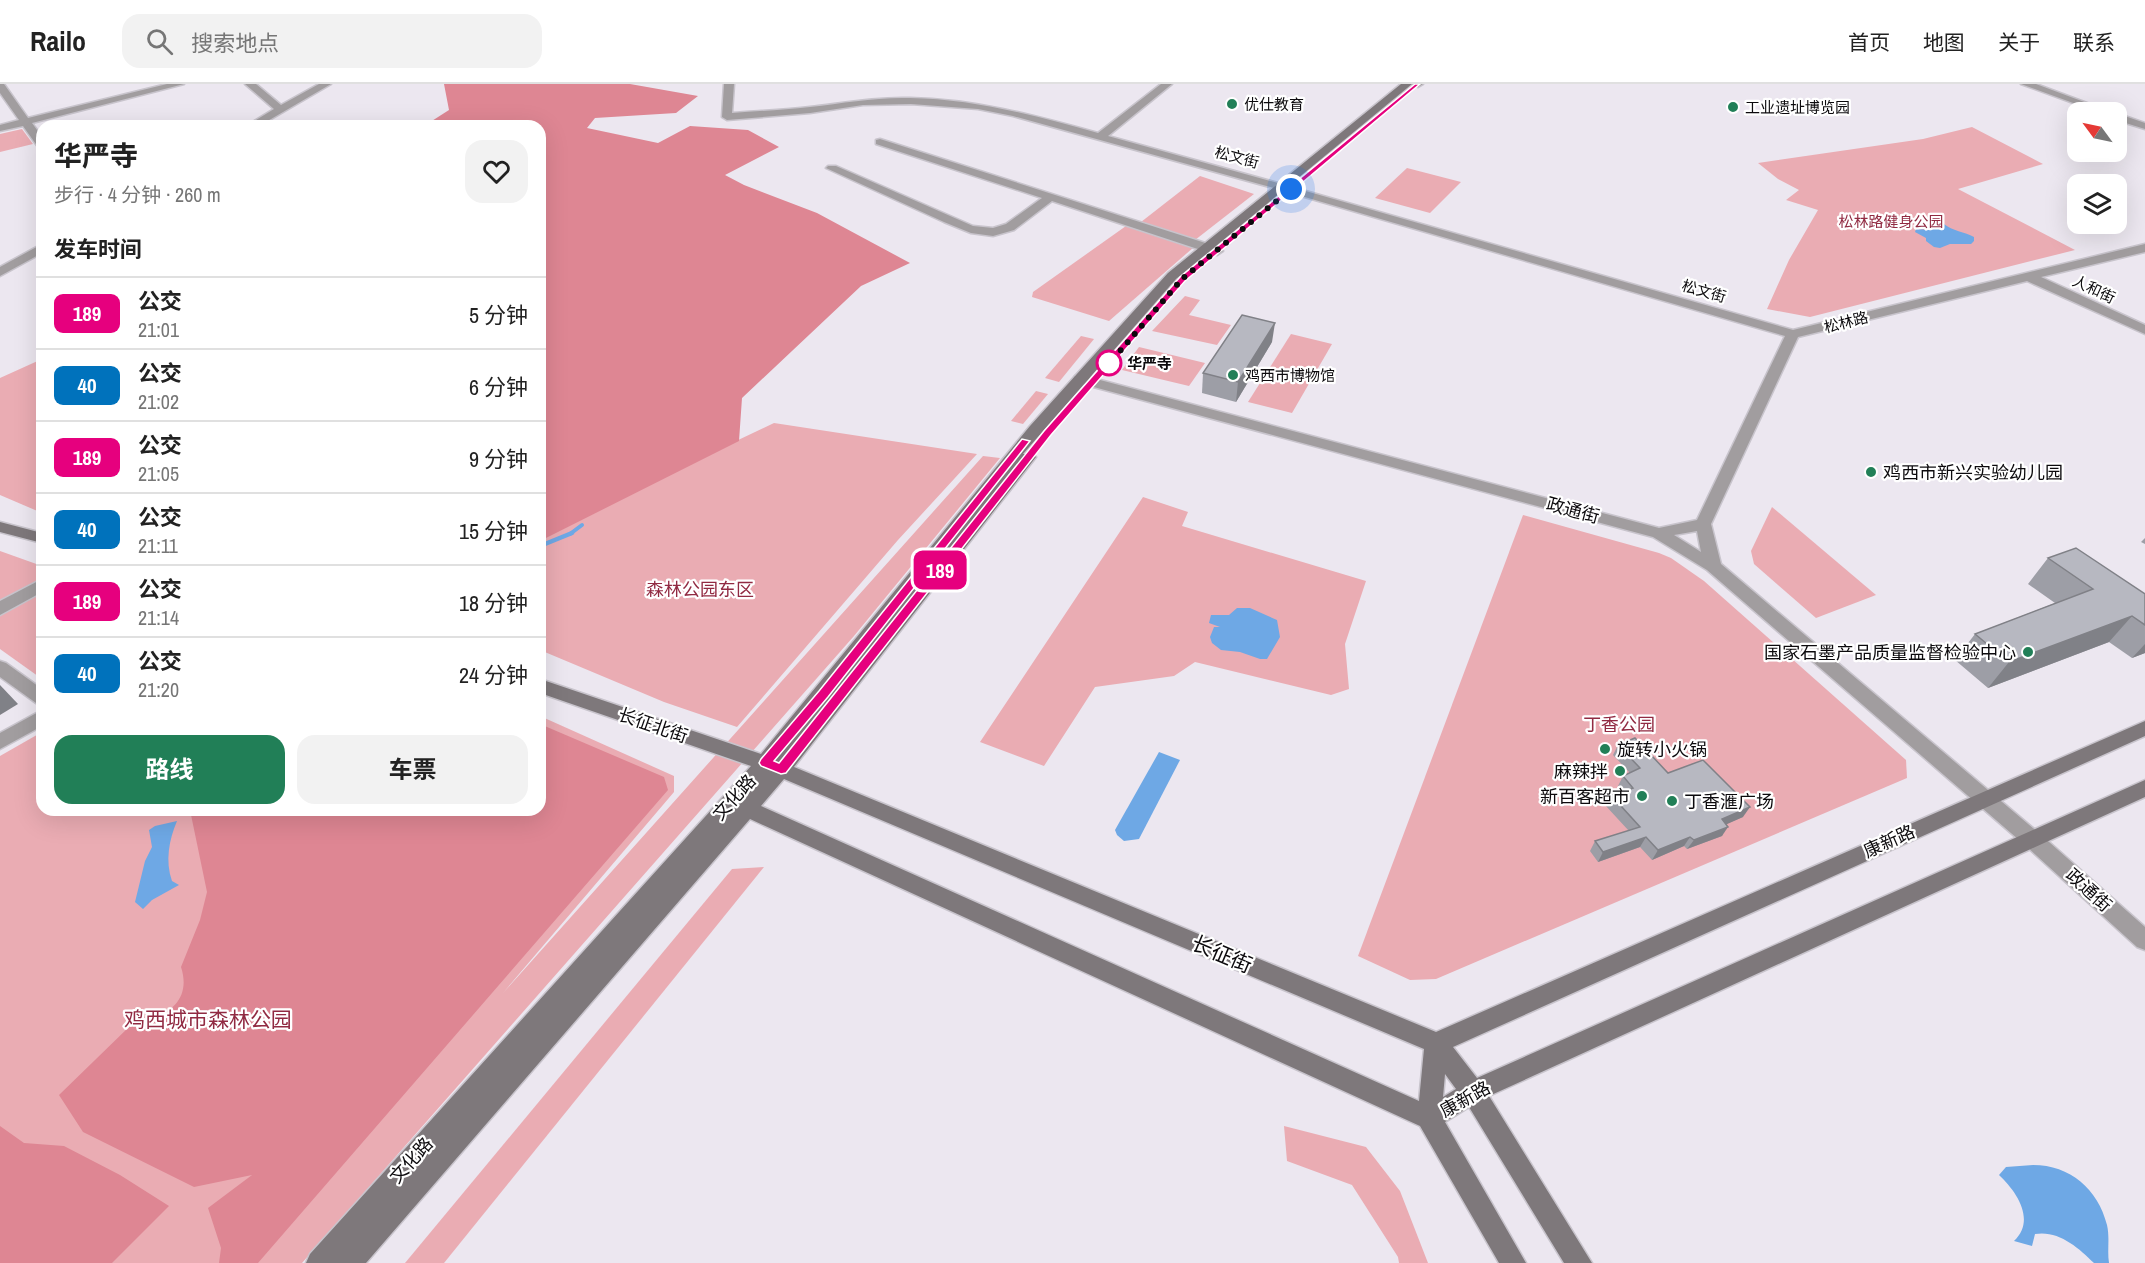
<!DOCTYPE html>
<html lang="zh">
<head>
<meta charset="utf-8">
<style>
	body { margin:0; font-family:"Archivo Narrow","Noto Sans SC",sans-serif; background:#f2f2f2; color:#222; height:100vh; display:flex; flex-direction:column; font-size:22px; white-space:nowrap }
	* { box-sizing:border-box; margin:0 }
	p { font-size:20px; color:#767676 }
	.icon { flex:none; width:33px; height:33px; fill:none; stroke:currentColor; stroke-width:2; stroke-linecap:round; stroke-linejoin:round }
	.map { position:relative; flex:1; overflow:hidden }
	.sheet { position:absolute; left:36px; top:36px; width:510px; height:696px; display:flex; flex-direction:column; background:#fff; border-radius:18px; box-shadow:0 6px 24px #0002 }
	.sheet>* { flex:none }
	.badge { padding:0 12px; border-radius:9px; font-size:21px; line-height:39px }
	.needle { width:39px; rotate:303deg }
	.controls { position:absolute; left:2067px; top:18px; display:grid; gap:12px }
	.controls a { display:grid; place-items:center; width:60px; height:60px; border-radius:12px; background:#fff; box-shadow:0 6px 24px #0002; font-size:30px }
	.you { position:absolute; width:30px; height:30px; margin:-15px; border:4px solid #fff; border-radius:50%; background:#1a73e8; box-shadow:0 0 0 9px #1a73e833 }
	.map>.badge { position:absolute; translate:-50% -50%; box-shadow:0 0 0 3px #fff }
	h2 { padding:0 18px; font-size:22px; line-height:54px }
	.round { display:grid; place-items:center; flex:none; width:63px; height:63px; border-radius:18px; background:#f2f2f2 }
	.overview { display:flex; align-items:center; justify-content:space-between; height:102px; padding:0 18px }
	h1 { font-size:28px; font-weight:700; line-height:45px }
	.primary-button { display:flex; gap:12px; margin-top:auto; padding:12px 18px }
	.primary-button a { flex:1; height:69px; border-radius:18px; background:#217f57; color:#fff; font-size:24px; font-weight:700; line-height:69px; text-align:center }
	.primary-button a+a { background:#f2f2f2; color:#222 }
	ul { padding:0; list-style:none }
	li { display:flex; align-items:center; gap:18px; height:72px; padding:0 18px; border-top:2px solid #e0e0e0 }
	li div { flex:1 }
	li b { display:block; font-size:22px }
	li em { font-style:normal }
	li .badge { min-width:66px; font-weight:700; text-align:center }
	header { display:flex; align-items:center; gap:36px; box-sizing:border-box; height:84px; padding:0 30px; background:#fff; border-bottom:2px solid #e0e0e0 }
	header strong { font-size:28px }
	nav { display:flex; gap:33px; margin-inline-start:auto; font-size:21px }
	.search { width:420px; height:54px; background:#f2f2f2; display:flex; align-items:center; gap:15px; box-sizing:border-box; padding:0 21px; border-radius:18px; color:#767676; font-size:22px }
	.map>svg:first-child { display:block }
	.green { fill:#eaacb3 }
	.forest { fill:#de8693 }
	.water { fill:#6ea8e5 }
	.lines { fill:none; stroke-linecap:round; stroke-linejoin:round }
	.stream-far1 { stroke:#6ea8e5; stroke-width:4 }
	.stream { stroke:#6ea8e5; stroke-width:4.5 }
	.minor-casing { stroke:#c8c4cc; stroke-width:3 }
	.tertiary-casing { stroke:#c8c4cc; stroke-width:3 }
	.secondary-casing { stroke:#c8c4cc; stroke-width:3 }
	.minor { fill:#a19d9f; fill-rule:evenodd }
	.tertiary { fill:#a19d9f; fill-rule:evenodd }
	.secondary { fill:#7e787b; fill-rule:evenodd }
	.wall { fill:#9d9ea6 }
	.shaded-wall { fill:#808187 }
	.building { fill:#b7b8c1; stroke:#808187; stroke-width:1.5 }
	.line { fill:#e6007e; stroke:#fff; stroke-width:1.5 }
	.walk { stroke:#0c0a0d; stroke-width:6; stroke-dasharray:0 10.8 }
	.poi-dot { fill:#217f57; stroke:#fff; stroke-width:2 }
	.stop-dot { fill:#fff; stroke:#e6007e; stroke-width:3 }
	.labels { text-anchor:middle; dominant-baseline:central; stroke-width:4.5; stroke-linejoin:round; paint-order:stroke }
	.far-poi-label { font-size:15px; fill:#0c0a0d; stroke:#fff; text-anchor:start }
	.far-street-label { font-size:15px; fill:#0c0a0d; stroke:#fff }
	.far-park-label { font-size:15px; fill:#912a42; stroke:#fff }
	.far-stop-label { font-size:15px; font-weight:bold; fill:#0c0a0d; stroke:#fff; text-anchor:start }
	.poi-label { font-size:18px; fill:#0c0a0d; stroke:#fff; text-anchor:start }
	.street-label { font-size:18px; fill:#0c0a0d; stroke:#fff }
	.park-label { font-size:18px; fill:#912a42; stroke:#fff }
	.near-street-label { font-size:21px; fill:#0c0a0d; stroke:#fff }
	.near-park-label { font-size:21px; fill:#912a42; stroke:#fff }
</style>
</head>
<body>
<header>
<strong>Railo</strong>
<div class="search"><svg class="icon" aria-label="search" viewBox="0 0 24 24"><circle cx="10" cy="10" r="6"/><path d="M15 15l6 6"/></svg>搜索地点</div>
<nav><a>首页</a><a>地图</a><a>关于</a><a>联系</a></nav>
</header>
<div class="map">
<svg width="2145" height="1179" viewBox="0 0 2145 1179">
	<rect width="100%" height="100%" fill="#ece7f0"/>
	<!-- green -->
	<g class="green">
		<polygon points="1972,43 2043,80 1958,105 2075,166 1810,233 1767,225 1789,176 1818,126 1786,116 1799,106 1778,95 1758,79 1923,55"/>
		<polygon points="22,45 33,60 0,68 0,50"/>
		<polygon points="1407,84 1461,98 1430,129 1375,114"/>
		<polygon points="1200,92 1254,110 1195,156 1141,138"/>
		<polygon points="1126,142 1194,163 1109,237 1032,213 1033,208"/>
		<polygon points="1185,212 1200,216 1189,231 1231,241 1217,261 1152,247"/>
		<polygon points="1291,250 1332,260 1292,329 1248,318"/>
		<polygon points="1081,252 1094,255 1059,298 1045,294"/>
		<polygon points="1139,263 1205,279 1189,302 1122,286"/>
		<polygon points="42,275 42,429 0,411 0,294"/>
		<polygon points="1036,307 1048,310 1023,340 1011,337"/>
		<polygon points="774,339 977,370 898,456 737,643 664,618 540,566 540,450"/>
		<polygon points="983,372 1000,374 854,552 302,1179 0,1179 0,672 42,648 42,726 540,726 540,632 674,692 674,708 503,909"/>
		<polygon points="1143,413 1188,428 1182,442 1366,497 1345,560 1349,605 1331,611 1195,578 1174,592 1095,603 1044,682 980,658"/>
		<polygon points="1772,423 1876,511 1816,534 1754,480 1751,467"/>
		<polygon points="1523,431 1659,469 1671,474 1704,497 1906,676 1907,694 1436,895 1410,896 1358,872"/>
		<polygon points="0,467 42,482 42,595 0,565"/>
		<polygon points="764,783 444,1179 405,1179 732,785"/>
		<polygon points="1284,1042 1366,1063 1400,1107 1428,1179 1399,1179 1398,1173 1352,1101 1287,1077"/>
	</g>
	<!-- forest -->
	<g class="forest">
		<polygon points="444,0 630,0 698,12 676,29 595,34 587,44 658,59 690,42 748,46 779,63 725,91 744,101 817,129 910,179 861,202 742,314 739,357 540,457 540,42 424,42 449,26"/>
		<path d="M 540,640 L 664,693 L 668,706 L 258,1179 L 219,1179 L 221,1164 L 208,1124 L 252,1091 L 194,1103 L 83,1048 L 59,1011 L 131,941 C 162,935 193,920 181,883 L 200,836 L 207,808 L 190,726 L 540,726 Z"/>
		<polygon points="0,1042 24,1059 64,1062 120,1091 169,1122 112,1179 0,1179"/>
	</g>
	<!-- water -->
	<g class="water">
		<path d="M 1944,140 C 1952,147 1965,148 1974,153 L 1974,157 L 1971,160 L 1950,160 L 1940,164 L 1934,163 L 1926,157 L 1926,154 L 1915,148 L 1916,145 L 1930,146 L 1934,141 Z"/>
		<polygon points="1237,524 1250,524 1277,536 1280,553 1267,575 1260,575 1240,568 1221,566 1212,559 1210,553 1214,543 1220,543 1209,539 1211,531 1229,531"/>
		<polygon points="1159,668 1180,676 1139,755 1124,757 1117,751 1115,746"/>
		<path d="M 177,737 C 169,756 165,777 172,797 L 179,801 L 152,816 L 143,825 L 135,818 L 145,777 L 152,763 L 149,746 L 155,742 Z"/>
		<path d="M 2033,1081 C 2070,1081 2098,1105 2107,1141 C 2110,1154 2107,1166 2109,1179 L 2094,1179 C 2078,1163 2058,1146 2035,1150 L 2032,1162 L 2014,1157 C 2036,1136 2017,1108 1999,1091 L 2006,1083 Z"/>
	</g>
	<g class="lines">
		<!-- stream-far1 -->
		<polyline class="stream-far1" points="570,450 582,441"/>
		<!-- stream -->
		<polyline class="stream" points="540,462 572,449"/>
		<!-- minor casing -->
		<g class="minor-casing">
			<g id="minor">
				<polygon points="0,0 4,0 28,34 167,0 184,0 32,39 42,53 42,64 38,63 23,42 0,47 0,41 19,36 0,9"/>
				<path d="M 724,0 L 734,0 L 732,29 C 758,27 784,26 810,23 C 844,19 876,13 910,14 C 975,15 1036,32 1098,49 L 1161,0 L 1172,0 L 1108,52 L 1285,101 L 1287,103 L 1285,105 L 1277,105 L 1013,32 L 978,25 L 911,20 L 863,21 L 810,29 L 727,36 L 722,33 Z"/>
				<polygon points="1412,0 1423,0 1418,3"/>
				<polygon points="880,55 1221,164 1223,167 1217,171 1213,170 1052,117 1014,146 993,152 971,149 944,138 826,84 828,82 836,82 973,142 993,144 1006,140 1042,114 876,60 876,56"/>
				<polygon points="42,495 42,508 0,531 0,517"/>
				<polygon points="0,577 6,579 42,605 42,621 36,619 0,593"/>
				<polygon points="42,626 42,642 0,665 0,649"/>
			</g>
		</g>
		<!-- tertiary casing -->
		<g class="tertiary-casing">
			<g id="tertiary">
				<polygon points="245,0 256,0 281,21 319,0 331,0 259,42 246,42 274,25"/>
				<polygon points="2021,0 2036,0 2111,28 2098,28"/>
				<polygon points="2116,29 2145,39 2145,45 2116,36"/>
				<path d="M 1281,100 L 1793,246 L 2145,160 L 2145,168 L 2041,193 L 2145,241 L 2145,250 L 2027,197 L 1798,253 L 1711,440 L 1721,480 L 2040,750 L 2145,843 L 2145,866 L 2137,863 L 2026,762 L 1707,486 L 1653,453 L 1075,298 L 1073,295 L 1075,292 L 1085,292 L 1659,444 L 1697,436 L 1785,252 L 1277,105 L 1275,103 ZM 1697,447 L 1701,468 L 1674,451 Z"/>
				<polygon points="42,160 42,169 0,192 0,183"/>
			</g>
		</g>
		<!-- secondary casing -->
		<g class="secondary-casing">
			<g id="secondary">
				<path d="M 1401,0 L 1412,0 L 1176,195 L 1023,370 L 1033,370 L 1036,373 L 794,683 L 1436,948 L 2145,637 L 2145,652 L 1453,963 L 1477,994 L 2145,696 L 2145,713 L 1489,1012 L 1592,1179 L 1564,1179 L 1469,1023 L 1445,1038 L 1526,1179 L 1499,1179 L 1420,1042 L 750,735 L 366,1179 L 306,1179 L 310,1170 L 751,682 L 540,609 L 540,595 L 761,670 L 1030,342 L 1168,189 ZM 784,695 L 1424,965 L 1419,1017 L 761,722 ZM 1445,990 L 1456,1005 L 1443,1013 Z"/>
				<polygon points="0,438 42,449 42,459 0,448"/>
			</g>
		</g>
		<!-- minor -->
		<use href="#minor" class="minor"/>
		<!-- tertiary -->
		<use href="#tertiary" class="tertiary"/>
		<!-- secondary -->
		<use href="#secondary" class="secondary"/>
	</g>
	<!-- wall -->
	<g class="wall">
		<polygon points="1272,258 1236,318 1202,309 1203,289"/>
		<polygon points="2145,454 2145,460 2141,458"/>
		<polygon points="2048,474 2145,510 2145,569 2132,574 2109,558 1988,604 1955,576 1975,550 2055,519 2028,500"/>
		<polygon points="1618,661 1668,689 1743,733 1726,740 1722,752 1687,765 1684,762 1652,776 1640,763 1598,778 1590,767 1595,757 1629,747 1605,721 1611,711 1623,707 1618,702 1623,692 1630,689 1613,671"/>
	</g>
	<!-- shaded-wall -->
	<g class="shaded-wall">
		<polygon points="1275,239 1272,258 1236,318 1238,298"/>
		<polygon points="2132,532 2109,558 1988,604 2009,578"/>
		<polygon points="2145,560 2145,569 2132,574"/>
		<polygon points="0,601 18,620 0,631"/>
		<polygon points="1750,723 1743,733 1716,745 1722,735"/>
		<polygon points="1728,743 1722,752 1687,765 1694,756"/>
		<polygon points="1646,753 1640,763 1598,778 1603,768"/>
		<polygon points="1690,753 1684,762 1652,776 1658,766"/>
	</g>
	<!-- building -->
	<g class="building">
		<polygon points="1242,231 1275,239 1238,298 1203,289"/>
		<polygon points="2076,464 2145,510 2145,541 2132,532 2009,578 1975,550 2093,505 2048,474"/>
		<polygon points="1635,654 1668,689 1703,676 1750,723 1722,735 1728,743 1694,756 1690,753 1658,766 1646,753 1603,768 1595,757 1640,743 1611,711 1633,704 1623,692 1640,684 1618,661"/>
	</g>
	<!-- line -->
	<polygon class="line" points="1415,0 1420,0 1185,197 1051,351 786,689 781,690 761,682 759,679 761,675 819,607 1022,355 1030,357 828,613 774,677 779,679 1044,347 1180,193"/>
	<g class="lines">
		<!-- walk -->
		<polyline class="walk" points="1109,279 1108,281 1182,195 1291,105"/>
	</g>
	<!-- markers -->
	<g class="poi-dot">
		<circle cx="1232" cy="20" r="6"/>
		<circle cx="1733" cy="23" r="6"/>
		<circle cx="1233" cy="291" r="6"/>
		<circle cx="1871" cy="388" r="6"/>
		<circle cx="2028" cy="568" r="6"/>
		<circle cx="1605" cy="665" r="6"/>
		<circle cx="1620" cy="687" r="6"/>
		<circle cx="1642" cy="712" r="6"/>
		<circle cx="1672" cy="717" r="6"/>
	</g>
	<circle class="stop-dot" cx="1109" cy="279" r="12"/>
	<g class="labels">
		<!-- far-poi labels -->
		<g class="far-poi-label">
			<text x="1244" y="20">优仕教育</text>
			<text x="1745" y="23">工业遗址博览园</text>
			<text x="1245" y="291">鸡西市博物馆</text>
		</g>
		<!-- far-street labels -->
		<g class="far-street-label">
			<text transform="translate(1237 73) rotate(15)">松文街</text>
			<text transform="translate(2094 205) rotate(25)">人和街</text>
			<text transform="translate(1704 207) rotate(16)">松文街</text>
			<text transform="translate(1846 238) rotate(-14)">松林路</text>
		</g>
		<!-- far-park labels -->
		<g class="far-park-label">
			<text x="1891" y="137">松林路健身公园</text>
		</g>
		<!-- far-stop labels -->
		<g class="far-stop-label">
			<text x="1127" y="279">华严寺</text>
		</g>
		<!-- poi labels -->
		<g class="poi-label">
			<text x="1883" y="388">鸡西市新兴实验幼儿园</text>
			<text x="2016" y="568" text-anchor="end">国家石墨产品质量监督检验中心</text>
			<text x="1617" y="665">旋转小火锅</text>
			<text x="1608" y="687" text-anchor="end">麻辣拌</text>
			<text x="1630" y="712" text-anchor="end">新百客超市</text>
			<text x="1684" y="717">丁香滙广场</text>
		</g>
		<!-- street labels -->
		<g class="street-label">
			<text transform="translate(1573 426) rotate(15)">政通街</text>
			<text transform="translate(653 641) rotate(19)">长征北街</text>
			<text transform="translate(734 713) rotate(-48)">文化路</text>
			<text transform="translate(1889 757) rotate(-24)">康新路</text>
			<text transform="translate(2089 806) rotate(42)">政通街</text>
			<text transform="translate(1465 1015) rotate(-29)">康新路</text>
			<text transform="translate(411 1076) rotate(-48)">文化路</text>
		</g>
		<!-- park labels -->
		<g class="park-label">
			<text x="700" y="505">森林公园东区</text>
			<text x="1619" y="640">丁香公园</text>
		</g>
		<!-- near-street labels -->
		<g class="near-street-label">
			<text transform="translate(1222 870) rotate(23)">长征街</text>
		</g>
		<!-- near-park labels -->
		<g class="near-park-label">
			<text x="208" y="935">鸡西城市森林公园</text>
		</g>
	</g>
</svg>
<div class="controls">
<a><svg class="needle" viewBox="-14 -14 28 28"><path d="M0-13l5 13h-10z" fill="#e53935"/><path d="M0 13l5-13h-10z" fill="#767676"/></svg></a>
<a><svg class="icon" aria-label="layers" viewBox="0 0 24 24"><path d="M12 4l9 5-9 5-9-5zM3 14l9 5 9-5"/></svg></a>
</div>
<div class="you" style="left:1291px;top:105px"></div>
<b class="badge" style="left:940px;top:486px;background:#e6007e;color:#fff">189</b>
<section class="sheet">
<div class="overview"><div><h1>华严寺</h1><p>步行 · 4 分钟 · 260 m</p></div><a class="round"><svg class="icon" aria-label="heart" viewBox="0 0 24 24"><path d="M12 20l-8-8c-3-5 5-10 8-4 3-6 11-1 8 4z"/></svg></a></div>
<h2>发车时间</h2>
<ul>
<li><span class="badge" style="background:#e6007e;color:#fff">189</span><div><b>公交</b><p>21:01</p></div><em>5 分钟</em></li>
<li><span class="badge" style="background:#0072bc;color:#fff">40</span><div><b>公交</b><p>21:02</p></div><em>6 分钟</em></li>
<li><span class="badge" style="background:#e6007e;color:#fff">189</span><div><b>公交</b><p>21:05</p></div><em>9 分钟</em></li>
<li><span class="badge" style="background:#0072bc;color:#fff">40</span><div><b>公交</b><p>21:11</p></div><em>15 分钟</em></li>
<li><span class="badge" style="background:#e6007e;color:#fff">189</span><div><b>公交</b><p>21:14</p></div><em>18 分钟</em></li>
<li><span class="badge" style="background:#0072bc;color:#fff">40</span><div><b>公交</b><p>21:20</p></div><em>24 分钟</em></li>
</ul>
<div class="primary-button"><a>路线</a><a>车票</a></div>
</section>
</div>
</body>
</html>
